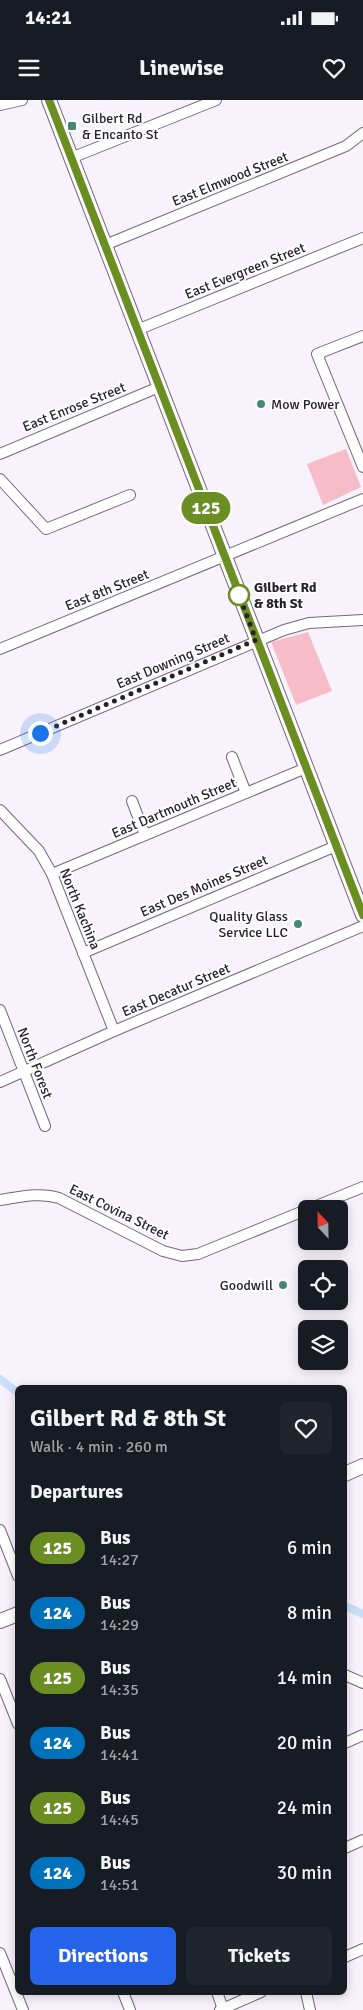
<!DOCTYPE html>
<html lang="en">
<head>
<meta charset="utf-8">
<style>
	body { margin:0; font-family:Signika,sans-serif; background:#20242c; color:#f1f3f6; height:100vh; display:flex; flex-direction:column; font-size:19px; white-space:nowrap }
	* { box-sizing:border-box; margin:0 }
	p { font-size:16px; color:#9ea1a6 }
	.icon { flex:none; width:28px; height:28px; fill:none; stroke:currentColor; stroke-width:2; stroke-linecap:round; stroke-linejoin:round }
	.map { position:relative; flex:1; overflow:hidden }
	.drawer { position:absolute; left:15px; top:1285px; width:332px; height:610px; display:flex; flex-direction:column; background:#171b24; border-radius:8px; box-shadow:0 2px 12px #0003 }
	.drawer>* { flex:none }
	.badge { padding:0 10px; border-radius:16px; font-size:18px; line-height:32px }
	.needle { width:32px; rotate:338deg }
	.buttons { position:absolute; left:298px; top:1100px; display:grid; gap:10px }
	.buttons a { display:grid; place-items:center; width:50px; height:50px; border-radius:8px; background:#171b24; box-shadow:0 2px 12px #0003; font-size:25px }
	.you { position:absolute; width:25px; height:25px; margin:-12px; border:4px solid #fff; border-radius:50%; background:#1a73e8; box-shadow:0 0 0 8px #1a73e833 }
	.map>.badge { position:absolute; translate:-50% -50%; box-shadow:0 0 0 2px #fff }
	h2 { padding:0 15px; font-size:19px; line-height:45px }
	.round { display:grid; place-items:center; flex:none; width:52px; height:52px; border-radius:8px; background:#20242c }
	.headline { display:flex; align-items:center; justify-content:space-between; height:85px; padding:0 15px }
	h1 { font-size:24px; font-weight:800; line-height:38px }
	.cta { display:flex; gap:10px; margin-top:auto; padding:10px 15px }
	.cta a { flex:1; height:58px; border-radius:8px; background:#2563eb; color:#fff; font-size:20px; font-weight:800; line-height:58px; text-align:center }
	.cta a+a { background:#20242c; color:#f1f3f6 }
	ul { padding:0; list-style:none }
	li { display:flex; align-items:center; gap:15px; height:65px; padding:0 15px }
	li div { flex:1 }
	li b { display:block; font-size:19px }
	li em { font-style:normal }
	li .badge { min-width:55px; font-weight:700; text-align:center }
	.status { display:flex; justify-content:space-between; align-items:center; height:35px; padding:0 25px; background:#171b24; direction:ltr }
	.status svg { height:14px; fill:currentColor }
	header { display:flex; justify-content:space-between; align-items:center; height:65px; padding:0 15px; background:#171b24; font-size:22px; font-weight:800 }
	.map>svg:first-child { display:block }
	.green { fill:#f6bdc8 }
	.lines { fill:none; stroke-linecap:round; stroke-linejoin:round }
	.canal { stroke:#cadefc; stroke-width:8 }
	.minor-casing { stroke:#75667e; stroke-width:12 }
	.major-casing { stroke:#75667e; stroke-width:16 }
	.minor { stroke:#fff; stroke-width:10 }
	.major { stroke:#fff; stroke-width:14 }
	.line-casing { stroke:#fff; stroke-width:11 }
	.line { stroke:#6b8e23; stroke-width:8 }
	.walk { stroke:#27212b; stroke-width:5; stroke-dasharray:0 9 }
	.poi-dot { fill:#458778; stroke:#fff; stroke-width:2 }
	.stop-dot { fill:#fff; stroke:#6b8e23; stroke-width:2.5 }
	.labels { text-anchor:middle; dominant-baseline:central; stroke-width:4; stroke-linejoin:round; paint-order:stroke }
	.poi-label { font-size:14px; fill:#27212b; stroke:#fff; text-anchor:start }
	.street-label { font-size:14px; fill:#27212b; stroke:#fff }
	.stop-label { font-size:14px; font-weight:bold; fill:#27212b; stroke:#fff; text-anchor:start }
</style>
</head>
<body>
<div class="status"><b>14:21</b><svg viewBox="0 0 49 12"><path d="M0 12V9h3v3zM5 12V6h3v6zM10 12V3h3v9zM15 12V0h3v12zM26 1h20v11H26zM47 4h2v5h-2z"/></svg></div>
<header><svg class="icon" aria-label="menu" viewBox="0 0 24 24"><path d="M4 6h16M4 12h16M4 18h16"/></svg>Linewise<svg class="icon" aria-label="heart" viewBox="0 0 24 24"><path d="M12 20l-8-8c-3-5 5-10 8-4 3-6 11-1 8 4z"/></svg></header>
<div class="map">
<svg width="363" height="1910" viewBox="0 0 363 1910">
	<rect width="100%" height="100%" fill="#f8f2fd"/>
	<!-- green -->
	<g class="green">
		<polygon points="346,349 361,387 323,405 307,364"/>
		<polygon points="308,532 332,591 296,605 271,542"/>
	</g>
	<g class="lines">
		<!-- canal -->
		<g class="canal">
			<polyline points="0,1279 18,1293"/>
			<polyline points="345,1506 363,1514"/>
		</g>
		<!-- minor casing -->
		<g class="minor-casing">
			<g id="minor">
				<polyline points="0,5 22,0"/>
				<polyline points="71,58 216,0"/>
				<polyline points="105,145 346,46 363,33"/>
				<polyline points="137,230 363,138"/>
				<polyline points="363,236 317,254 363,367"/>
				<polyline points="0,354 159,287"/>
				<polyline points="0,379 46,429 130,395"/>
				<polyline points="0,549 363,399"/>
				<polyline points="0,650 284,530 309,523 363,520"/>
				<polyline points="232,657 246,693"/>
				<polyline points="132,701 145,735"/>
				<polyline points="0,710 39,751 52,774 114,931"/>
				<polyline points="52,774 306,668"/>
				<polyline points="83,853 336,746"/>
				<polyline points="0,910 45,1026"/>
				<polyline points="0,982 114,931 363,826"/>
				<path d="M 0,1100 C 20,1097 40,1092 59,1098 L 163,1151 L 182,1156 L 198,1154 L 306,1110"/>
				<polyline points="309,1109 363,1087"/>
				<polyline points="0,1430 18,1476"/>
				<polyline points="345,1575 363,1583"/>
				<polyline points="0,1579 18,1624"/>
				<polyline points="345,1643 363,1635"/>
				<polyline points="345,1748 363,1740"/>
				<polyline points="0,1853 23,1910"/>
				<polyline points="345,1857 363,1849"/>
				<polyline points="123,1892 130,1910"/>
				<polyline points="217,1892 223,1909"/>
				<polyline points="306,1892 310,1910"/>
				<polyline points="220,1910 261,1892"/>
			</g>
		</g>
		<!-- major casing -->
		<g class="major-casing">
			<g id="major">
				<polyline points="49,0 363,815"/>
				<polyline points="345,1374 363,1366"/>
				<polyline points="0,1521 18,1514"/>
			</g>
		</g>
		<!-- minor -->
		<use href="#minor" class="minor"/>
		<!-- major -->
		<use href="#major" class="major"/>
	</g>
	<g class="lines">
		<!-- line casing -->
		<g class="line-casing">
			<polyline id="line" points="49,0 363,815"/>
		</g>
		<!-- line -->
		<use href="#line" class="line"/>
		<!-- walk -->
		<polyline class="walk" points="40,633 256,540 239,495"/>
	</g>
	<!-- markers -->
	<g class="poi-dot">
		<rect x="67" y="21" width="10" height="10" rx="2.5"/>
		<circle cx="261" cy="304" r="5"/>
		<circle cx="298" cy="824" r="5"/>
		<circle cx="283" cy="1185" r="5"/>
	</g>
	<circle class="stop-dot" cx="239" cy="495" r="10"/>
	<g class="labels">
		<!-- poi labels -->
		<g class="poi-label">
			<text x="82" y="18">Gilbert Rd<tspan x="82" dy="16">&amp; Encanto St</tspan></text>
			<text x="271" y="304">Mow Power</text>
			<text x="288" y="816" text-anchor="end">Quality Glass<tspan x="288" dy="16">Service LLC</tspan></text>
			<text x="273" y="1185" text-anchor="end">Goodwill</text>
		</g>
		<!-- street labels -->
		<g class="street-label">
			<text transform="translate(230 79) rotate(-22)">East Elmwood Street</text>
			<text transform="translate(245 171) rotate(-22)">East Evergreen Street</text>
			<text transform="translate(74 307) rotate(-22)">East Enrose Street</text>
			<text transform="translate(107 490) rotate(-22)">East 8th Street</text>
			<text transform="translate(173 561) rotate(-23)">East Downing Street</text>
			<text transform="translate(174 708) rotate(-23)">East Dartmouth Street</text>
			<text transform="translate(204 786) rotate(-23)">East Des Moines Street</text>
			<text transform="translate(80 809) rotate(68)">North Kachina</text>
			<text transform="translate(176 890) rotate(-23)">East Decatur Street</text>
			<text transform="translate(35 963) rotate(69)">North Forest</text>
			<text transform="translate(119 1112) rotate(26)">East Covina Street</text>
		</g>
		<!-- stop labels -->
		<g class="stop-label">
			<text x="254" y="487">Gilbert Rd<tspan x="254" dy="16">&amp; 8th St</tspan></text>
		</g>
	</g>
</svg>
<div class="buttons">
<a><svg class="needle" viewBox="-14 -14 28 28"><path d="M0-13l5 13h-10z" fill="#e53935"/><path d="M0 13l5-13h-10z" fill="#9ea1a6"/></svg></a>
<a><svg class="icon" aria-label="locate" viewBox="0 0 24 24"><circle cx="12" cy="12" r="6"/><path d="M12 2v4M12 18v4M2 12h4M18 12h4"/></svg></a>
<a><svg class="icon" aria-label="layers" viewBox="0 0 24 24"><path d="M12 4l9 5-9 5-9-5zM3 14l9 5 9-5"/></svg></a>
</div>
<div class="you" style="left:40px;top:633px"></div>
<b class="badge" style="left:206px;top:408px;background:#6b8e23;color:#fff">125</b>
<section class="drawer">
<div class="headline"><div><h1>Gilbert Rd &amp; 8th St</h1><p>Walk · 4 min · 260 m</p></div><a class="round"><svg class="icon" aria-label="heart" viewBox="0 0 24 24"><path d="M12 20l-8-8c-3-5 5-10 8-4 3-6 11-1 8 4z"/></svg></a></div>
<h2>Departures</h2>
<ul>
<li><span class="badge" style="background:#6b8e23;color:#fff">125</span><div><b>Bus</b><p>14:27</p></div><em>6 min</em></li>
<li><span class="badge" style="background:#0072bc;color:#fff">124</span><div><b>Bus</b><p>14:29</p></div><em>8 min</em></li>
<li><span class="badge" style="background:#6b8e23;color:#fff">125</span><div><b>Bus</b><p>14:35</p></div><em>14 min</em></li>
<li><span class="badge" style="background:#0072bc;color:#fff">124</span><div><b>Bus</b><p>14:41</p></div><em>20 min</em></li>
<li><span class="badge" style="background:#6b8e23;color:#fff">125</span><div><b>Bus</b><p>14:45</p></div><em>24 min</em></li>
<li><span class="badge" style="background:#0072bc;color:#fff">124</span><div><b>Bus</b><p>14:51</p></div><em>30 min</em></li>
</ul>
<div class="cta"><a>Directions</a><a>Tickets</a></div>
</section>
</div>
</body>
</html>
